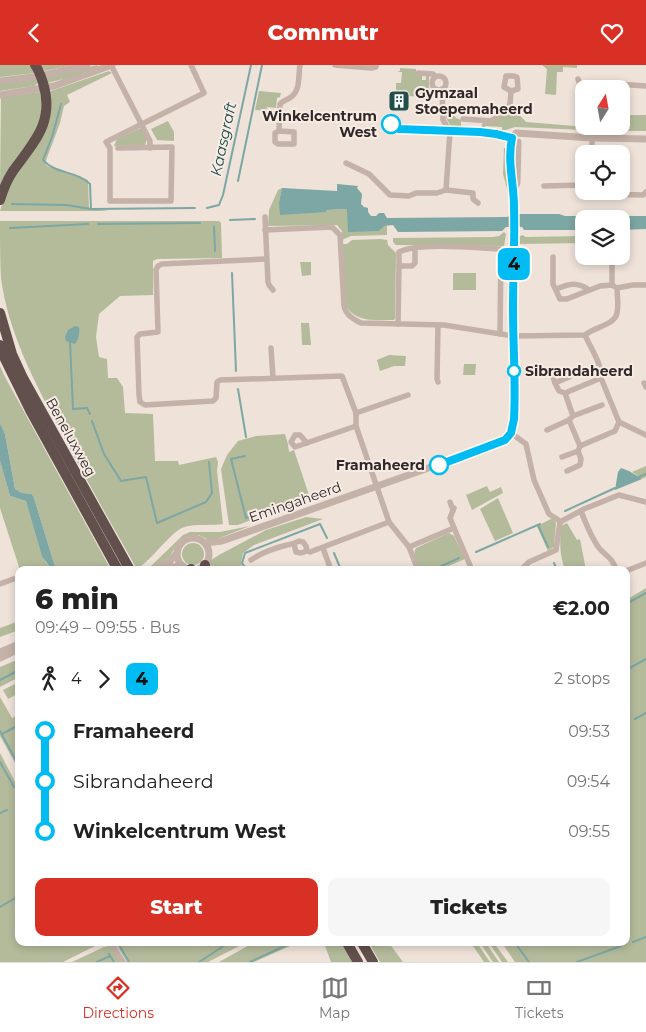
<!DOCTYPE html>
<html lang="en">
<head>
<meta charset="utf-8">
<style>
	body { margin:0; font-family:Montserrat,sans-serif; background:#f6f6f6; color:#222; height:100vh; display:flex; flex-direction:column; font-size:19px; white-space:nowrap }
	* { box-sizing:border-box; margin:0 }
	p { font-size:16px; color:#767676 }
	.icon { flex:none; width:28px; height:28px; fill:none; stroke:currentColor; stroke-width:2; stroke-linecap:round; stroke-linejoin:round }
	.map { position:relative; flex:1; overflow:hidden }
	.side { position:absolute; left:15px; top:501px; width:615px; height:380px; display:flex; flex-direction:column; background:#fff; border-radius:10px; box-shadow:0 2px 8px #0003 }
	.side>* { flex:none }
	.badge { padding:0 10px; border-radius:8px; font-size:18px; line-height:32px }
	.needle { width:32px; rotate:11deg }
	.fabs { position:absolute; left:575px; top:15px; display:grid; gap:10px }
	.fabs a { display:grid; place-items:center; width:55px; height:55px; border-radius:10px; background:#fff; box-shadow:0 2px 8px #0003; font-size:25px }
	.map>.badge { position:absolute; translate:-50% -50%; box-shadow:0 0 0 2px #fff }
	.legs { display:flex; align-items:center; gap:8px; height:55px; padding:0 20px; font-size:16px }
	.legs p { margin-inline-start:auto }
	.overview { display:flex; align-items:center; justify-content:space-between; height:85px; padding:0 20px }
	h1 { font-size:28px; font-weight:800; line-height:38px }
	.action { display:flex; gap:10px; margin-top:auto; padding:10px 20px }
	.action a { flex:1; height:58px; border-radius:10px; background:#d93025; color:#fff; font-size:20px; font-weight:800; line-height:58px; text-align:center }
	.action a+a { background:#f6f6f6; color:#222 }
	ul { padding:0 20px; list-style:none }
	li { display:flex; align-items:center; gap:18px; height:50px; font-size:19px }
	li i { display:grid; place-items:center; width:8px; height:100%; margin:0 6px; background:currentColor }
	li i::after { content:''; width:12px; height:12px; margin:-6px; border:4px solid; border-radius:50%; background:#fff }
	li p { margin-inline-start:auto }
	li:first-child i { background:linear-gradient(#0000 50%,currentColor 0) }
	li:last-child i { background:linear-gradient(currentColor 50%,#0000 0) }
	header { display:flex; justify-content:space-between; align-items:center; height:65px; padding:0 20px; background:#d93025; color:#fff; font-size:22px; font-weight:800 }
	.tab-bar { display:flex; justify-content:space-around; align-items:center; height:70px; border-top:1px solid #e0e0e0; background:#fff; font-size:14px; color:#767676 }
	.tab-bar a { display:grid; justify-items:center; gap:2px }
	.tab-bar .on { color:#d93025 }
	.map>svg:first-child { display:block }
	.green { fill:#b4bb9b }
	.water { fill:#7ca7a4 }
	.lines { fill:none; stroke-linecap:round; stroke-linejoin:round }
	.stream { stroke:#7ca7a4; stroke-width:2 }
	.minor { stroke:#c4b1a7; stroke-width:5.5 }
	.tertiary { stroke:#c4b1a7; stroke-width:7 }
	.trunk { stroke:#62504c; stroke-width:10 }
	.line-1-casing { stroke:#fff; stroke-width:11 }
	.line-1 { stroke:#00bcf2; stroke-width:8 }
	.stop-1-dot { fill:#fff; stroke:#00bcf2; stroke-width:2.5 }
	.labels { text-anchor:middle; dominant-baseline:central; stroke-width:4; stroke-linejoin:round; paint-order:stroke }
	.poi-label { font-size:14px; font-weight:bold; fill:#312926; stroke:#f6ece5; text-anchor:start }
	.stop-label { font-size:14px; font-weight:bold; fill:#312926; stroke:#f6ece5; text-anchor:end }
	.street-label { font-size:14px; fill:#312926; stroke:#f6ece5 }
	.water-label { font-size:15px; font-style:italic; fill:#214e4b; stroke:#f6ece5 }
</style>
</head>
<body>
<header><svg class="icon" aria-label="back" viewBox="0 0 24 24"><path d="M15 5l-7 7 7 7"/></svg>Commutr<svg class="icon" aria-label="heart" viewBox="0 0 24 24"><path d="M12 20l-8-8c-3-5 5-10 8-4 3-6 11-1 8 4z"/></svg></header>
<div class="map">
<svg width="646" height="897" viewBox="0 0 646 897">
	<rect width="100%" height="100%" fill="#eee2d9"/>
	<!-- green -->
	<g class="green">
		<polygon points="0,0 32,0 35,8 0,12"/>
		<polygon points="40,0 73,0 45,6"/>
		<polygon points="97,0 98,2 76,11 47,18 46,13"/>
		<polygon points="542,0 577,0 577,3 563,2 563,7 557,7 556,30 545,29 547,4"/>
		<polygon points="400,3 416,4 416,10 422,11 422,15 426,15 426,11 429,11 429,23 432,26 437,27 436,32 407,31 407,27 396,27 396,18 401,18 402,7 397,7 400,6"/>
		<polygon points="109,6 112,8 67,30 70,37 64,41 60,58 45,98 47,101 88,115 89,143 109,146 0,146 7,123 33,83 48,27"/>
		<polygon points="36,14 38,18 34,21 0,26 0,18"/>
		<polygon points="259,26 281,28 280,32 277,33 276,43 267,42 266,46 255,45"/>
		<polygon points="40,27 41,31 42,56 0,124 1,32"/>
		<polygon points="446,42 456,53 461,55 461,61 457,61 457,63 452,63 446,53"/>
		<polygon points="512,42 526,57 587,62 585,65 515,62 502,66 502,62 485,61 484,65 481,65 482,59 484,57 504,50"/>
		<polygon points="625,50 646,50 646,66 621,66 621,52"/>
		<polygon points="168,56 174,67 174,76 157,75 151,64"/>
		<polygon points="141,63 147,74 145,80 114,81 117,74"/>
		<polygon points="504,83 508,83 511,138 503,109"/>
		<polygon points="282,123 279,137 326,145 347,144 384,161 387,160 387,170 351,171 342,175 342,166 337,160 268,161 269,145 278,125"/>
		<path d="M 0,156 L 219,156 L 221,158 L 222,193 L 157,194 L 153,196 L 153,230 L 120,231 L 99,249 L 96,272 L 99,292 L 107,294 L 108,313 L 117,313 L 123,322 L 125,348 L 153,349 L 155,396 L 178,396 L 179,400 L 216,392 L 218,397 L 217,406 L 223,459 C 212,461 189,458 180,464 C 166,473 153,493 137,504 C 110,457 83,409 58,361 C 33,314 8,266 1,213 C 0,194 0,175 0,156 Z"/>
		<polygon points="504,167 506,169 504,181 396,180 393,177 393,173 493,172 499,171"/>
		<polygon points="522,170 526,172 584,171 584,178 520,179 519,172"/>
		<path d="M 381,174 L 387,175 L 388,180 L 396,188 L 395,253 L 394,255 C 377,255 356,258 346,241 L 342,179 L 347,179 L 352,175 Z"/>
		<polygon points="300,197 311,197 311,210 302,211"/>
		<rect x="453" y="208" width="23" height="17"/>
		<polygon points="301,258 309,258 311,280 302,280"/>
		<polygon points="389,290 406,291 405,301 394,301 380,306 377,295"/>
		<polygon points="464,299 476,299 475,310 463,310"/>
		<polygon points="0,301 5,312 111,505 56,505 34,433 32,429 22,428 15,424 5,369 0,358"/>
		<polygon points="285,369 288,379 289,387 294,385 310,433 238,460 229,460 221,404 227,390 238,376 256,371"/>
		<polygon points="0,396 10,431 26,436 45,496 52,505 34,505 33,501 20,505 0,443"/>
		<polygon points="646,401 646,412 642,414 632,407"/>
		<polygon points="487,421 490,427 501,422 503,428 472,445 466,430"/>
		<polygon points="498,433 513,468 495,476 480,444"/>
		<polygon points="306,452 323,454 254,480 243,488 241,498 243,505 207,505 211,495 219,490 266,465"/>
		<polygon points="553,453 556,458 554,482 548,486 537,461"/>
		<path d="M 567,458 L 577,475 L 580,474 L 586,505 L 565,505 C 559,487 560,479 561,461 Z"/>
		<polygon points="250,461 217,474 207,474 199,470 190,470 178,477 169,493 152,504 150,502 183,470 190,467 220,467"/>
		<path d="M 449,468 L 454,471 L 465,494 L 440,505 L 421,505 C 418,498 411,489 416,483 Z"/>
		<circle cx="193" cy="489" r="11"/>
		<polygon points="646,523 646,897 515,897 502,878 626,878 626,535"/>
		<polygon points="19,556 19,565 0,572 0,563"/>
		<polygon points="19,594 19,612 0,622 0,602"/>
		<polygon points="19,617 19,628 8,634 3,625"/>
		<polygon points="0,632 12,653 19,650 19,705 0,671"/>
		<polygon points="0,688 18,722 19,729 19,878 101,878 63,897 0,897"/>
		<polygon points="115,878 245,878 208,897 127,897"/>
		<polygon points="253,878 297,878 254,897 219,897"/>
		<polygon points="324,878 342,878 353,897 331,897"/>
		<polygon points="369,878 389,878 403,897 380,897"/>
		<polygon points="471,878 477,878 490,897 484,897"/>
		<polygon points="480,878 486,878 499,897 493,897"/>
		<polygon points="489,878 494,878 508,897 502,897"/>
		<polygon points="109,881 113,884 121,897 72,897 104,882"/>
	</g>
	<!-- water -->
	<g class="water">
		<polygon points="337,119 358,121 357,123 362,129 361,139 364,142 368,143 368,147 371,151 376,151 379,148 384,148 387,153 506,152 520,149 559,149 565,151 646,151 646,164 621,165 621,154 584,154 584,165 524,165 522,162 506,162 502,166 398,167 393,160 384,161 379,166 348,167 347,144 326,145 326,147 280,150 279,137 282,123 337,126"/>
		<path d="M 75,261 L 79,262 C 80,268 79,274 75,279 L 66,276 L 65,272 L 68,265 Z"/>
		<polygon points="0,358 5,369 15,424 22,428 32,429 34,433 56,505 52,505 42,491 26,436 10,431 0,396"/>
		<polygon points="621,403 629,406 642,414 615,425 618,407"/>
	</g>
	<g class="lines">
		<!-- stream -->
		<g class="stream">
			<path d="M 61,39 L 52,72 L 43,95 C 55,109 77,106 90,119 L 91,144"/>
			<polyline points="238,116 262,0"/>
			<polyline points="12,139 66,140 91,144 195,143"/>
			<polyline points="207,143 219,140 223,130 251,0"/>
			<polyline points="230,155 255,154"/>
			<polyline points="98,159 200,158"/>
			<polyline points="214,162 215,186"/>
			<polyline points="10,163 88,159"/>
			<polyline points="232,208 236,306"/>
			<polyline points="70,277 73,344 87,343 90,349"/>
			<polyline points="238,324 246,372"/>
			<polyline points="92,356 104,389 121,416 146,412 157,458 206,437 212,428 209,397"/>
			<polyline points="245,391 231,394 246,453 301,435"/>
			<polyline points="639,412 646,409"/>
			<polyline points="565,446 615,423"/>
			<polyline points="538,460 548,482"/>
			<polyline points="476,487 540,459"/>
			<polyline points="334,488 341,505"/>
			<polyline points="554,498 557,505"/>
			<polyline points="247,505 242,498 245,488 320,459 327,473"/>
			<polyline points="433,505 459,493"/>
			<polyline points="626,539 646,528"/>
			<polyline points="626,605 646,594"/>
			<polyline points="0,615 19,605"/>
			<polyline points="635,654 646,648"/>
			<polyline points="0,666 19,701"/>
			<polyline points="2,669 19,660"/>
			<polyline points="0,697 14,722"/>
			<polyline points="0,748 7,745"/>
			<polyline points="0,842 19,831"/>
			<polyline points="633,877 646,872"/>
			<polyline points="118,878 129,897"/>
			<polyline points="515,878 529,897"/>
			<polyline points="109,889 114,897"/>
			<polyline points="97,897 110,891"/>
			<polyline points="199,897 228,878"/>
			<polyline points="250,897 291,878"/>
			<polyline points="577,897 621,881"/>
		</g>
		<!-- minor -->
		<g class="minor">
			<polyline points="111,0 150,76 150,83"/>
			<polyline points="335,0 371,3 376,2 376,0"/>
			<polyline points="418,8 433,9 435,11"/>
			<circle cx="439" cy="18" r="7"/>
			<polygon points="506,11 514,11 517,12 518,24 511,26 504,22"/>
			<polyline points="578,14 582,25 584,26"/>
			<polyline points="442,24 443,55 450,66"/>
			<polyline points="607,24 618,19 646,21"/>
			<polyline points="463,54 491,56 503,48 510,39 511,26"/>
			<path d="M 279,66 L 275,68 L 275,77 L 278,79 L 294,79 L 294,67 L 279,66 L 280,39 C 284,35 287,35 291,32 C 301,25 298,10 300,0"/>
			<polyline points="450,66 496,69 512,73"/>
			<polyline points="118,83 172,82 171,136 110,136 110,83 106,77 204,28 191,0"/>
			<polyline points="592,89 592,61"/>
			<polyline points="346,98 369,109 390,130 409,131 416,128 437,128 446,125 473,128 473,134 478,138"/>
			<polyline points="544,121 584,120"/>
			<polyline points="446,125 450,66"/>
			<polyline points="595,126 600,129 643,130 646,127"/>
			<polyline points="265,152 268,217 269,220 273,225"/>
			<path d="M 265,165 L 332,162 L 340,170 L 344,241 C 346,250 353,254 361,258 L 444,260 L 513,271 L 585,270 C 594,262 615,260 617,248 C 619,240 617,231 617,223 L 633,220 L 646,220"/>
			<path d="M 415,184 L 415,198 L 412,201 L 399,201 L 399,187 C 419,177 477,183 501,184 L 500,269"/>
			<polyline points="553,192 553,219 560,234 567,234 600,221 612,220 617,223"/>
			<polyline points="266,194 162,199 158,201 156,205 158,267 140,269 137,272 139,330 140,337 145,340 213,336 216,333 217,317 220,315 342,311 356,348 356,361 389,457 409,482 418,505"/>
			<polyline points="612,220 612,191"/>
			<path d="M 556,224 C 569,219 577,216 589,225"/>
			<polyline points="398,259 399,201"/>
			<path d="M 585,270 C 590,282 603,301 601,313 L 619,357 L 646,370"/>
			<polyline points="271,283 273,313"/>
			<polyline points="438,317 437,314 438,260"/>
			<polyline points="555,318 552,309 566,304"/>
			<polyline points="644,318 646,322"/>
			<polyline points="565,328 601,313"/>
			<polyline points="356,348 408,330"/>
			<polyline points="573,351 602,340"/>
			<polyline points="547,365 569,355"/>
			<polyline points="511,368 526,379 534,415 549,449 557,454 560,457 556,485 529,497 521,505"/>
			<polyline points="307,378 300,370 295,370 291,377 295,382 356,361"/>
			<polyline points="580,381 615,366 619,357"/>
			<polyline points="562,392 578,386 580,381 569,355 573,351 565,328 559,326 555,318 569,312"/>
			<polyline points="567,406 580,400 581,394 578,386"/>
			<polyline points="450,437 453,445"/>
			<path d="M 581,446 C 586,459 591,472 599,483 C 607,492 613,493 616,505"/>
			<polyline points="560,457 584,444 619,430 646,437"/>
			<polyline points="454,463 472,505"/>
			<polyline points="294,479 296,487 301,488 307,486"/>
			<polyline points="409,482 454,463 450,453 454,443"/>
			<polyline points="323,483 331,505"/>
			<path d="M 251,495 C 261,488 275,483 287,480 C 292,479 294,479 299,476 L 303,477 L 306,481 L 307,486 L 310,487 L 389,457"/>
			<polyline points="626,506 646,498"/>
			<polyline points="0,519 19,512"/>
			<polyline points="111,878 123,897"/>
		</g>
		<!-- tertiary -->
		<g class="tertiary">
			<polyline points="0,16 41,11 87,0"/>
			<polyline points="0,30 54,21 112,0"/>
			<path d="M 514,124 C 509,111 506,79 516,68 L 592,73 L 646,74"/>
			<circle cx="193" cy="489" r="16"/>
			<path d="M 205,478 L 222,476 L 468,389 C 479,385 506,378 511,367 C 520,350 514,291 513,269 C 513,220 515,172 514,124 L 517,118 L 518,77"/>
			<polyline points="154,505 169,497 177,488"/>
			<polyline points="165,505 171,502 183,501"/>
			<polyline points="0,587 19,579"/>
			<polyline points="0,593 19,584"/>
		</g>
		<!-- trunk -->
		<g class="trunk">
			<path d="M 0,135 C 3,125 7,115 13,106 C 34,77 55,57 43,18 C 41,12 39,5 35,0"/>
			<polyline points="0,248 12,289 23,313 130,505"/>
			<polyline points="0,280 5,294 30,345 118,505"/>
			<polyline points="191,504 191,505"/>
			<polyline points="204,505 205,500"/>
			<polyline points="347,878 358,897"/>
			<polyline points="362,878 373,897"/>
		</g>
	</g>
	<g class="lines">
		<!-- line-1 casing -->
		<g class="line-1-casing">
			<path id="line-1" d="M 391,59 L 399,64 L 480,67 L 496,69 L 512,73 C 507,96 514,119 514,141 C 515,175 513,210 513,244 C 513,281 516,318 514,354 L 511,368 L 505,375 L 439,400"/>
		</g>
		<!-- line-1 -->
		<use href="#line-1" class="line-1"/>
	</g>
	<!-- icons -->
	<defs>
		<g id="building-square" transform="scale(1.125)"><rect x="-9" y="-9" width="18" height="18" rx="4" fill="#214e4b" stroke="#f6ece5"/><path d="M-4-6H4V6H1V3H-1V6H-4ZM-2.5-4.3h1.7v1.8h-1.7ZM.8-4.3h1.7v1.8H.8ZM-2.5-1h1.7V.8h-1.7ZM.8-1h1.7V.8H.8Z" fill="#fff"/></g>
	</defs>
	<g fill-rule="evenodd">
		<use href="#building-square" x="399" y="36"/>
	</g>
	<!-- markers -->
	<g class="stop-1-dot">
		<circle cx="391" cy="59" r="9"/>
		<circle cx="514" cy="306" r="6"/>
		<circle cx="439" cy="400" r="9"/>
	</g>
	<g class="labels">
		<!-- poi labels -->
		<g class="poi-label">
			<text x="415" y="28">Gymzaal<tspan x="415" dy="16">Stoepemaheerd</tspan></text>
		</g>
		<!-- stop labels -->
		<g class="stop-label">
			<text x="377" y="51">Winkelcentrum<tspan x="377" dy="16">West</tspan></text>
			<text x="525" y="306" text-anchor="start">Sibrandaheerd</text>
			<text x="425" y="400">Framaheerd</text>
		</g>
		<!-- street labels -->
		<g class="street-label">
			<text transform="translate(71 372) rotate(61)">Beneluxweg</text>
			<text transform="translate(295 437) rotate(-19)">Emingaheerd</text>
		</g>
		<!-- water labels -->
		<g class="water-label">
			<text transform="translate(223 74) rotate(-78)">Kaasgraft</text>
		</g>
	</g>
</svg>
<div class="fabs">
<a><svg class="needle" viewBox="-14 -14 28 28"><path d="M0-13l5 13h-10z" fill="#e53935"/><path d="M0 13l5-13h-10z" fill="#767676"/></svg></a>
<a><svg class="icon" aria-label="locate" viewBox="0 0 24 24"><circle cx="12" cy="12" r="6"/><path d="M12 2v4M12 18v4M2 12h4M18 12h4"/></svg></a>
<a><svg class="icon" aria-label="layers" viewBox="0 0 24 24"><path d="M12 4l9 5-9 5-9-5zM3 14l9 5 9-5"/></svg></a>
</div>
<b class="badge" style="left:514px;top:199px;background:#00bcf2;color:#111">4</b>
<section class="side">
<div class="overview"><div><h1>6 min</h1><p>09:49 – 09:55 · Bus</p></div><b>€2.00</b></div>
<div class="legs"><svg class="icon" aria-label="walk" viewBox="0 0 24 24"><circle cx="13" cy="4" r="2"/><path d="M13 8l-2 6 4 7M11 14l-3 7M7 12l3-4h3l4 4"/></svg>4<svg class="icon" aria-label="forward" viewBox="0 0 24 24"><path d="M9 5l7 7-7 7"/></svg><b class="badge" style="background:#00bcf2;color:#111">4</b><p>2 stops</p></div>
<ul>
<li><i style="color:#00bcf2"></i><b>Framaheerd</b><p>09:53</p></li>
<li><i style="color:#00bcf2"></i><span>Sibrandaheerd</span><p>09:54</p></li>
<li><i style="color:#00bcf2"></i><b>Winkelcentrum West</b><p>09:55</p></li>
</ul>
<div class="action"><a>Start</a><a>Tickets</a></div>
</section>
</div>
<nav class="tab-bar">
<a class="on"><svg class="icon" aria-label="directions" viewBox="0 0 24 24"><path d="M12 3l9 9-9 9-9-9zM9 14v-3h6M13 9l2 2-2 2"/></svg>Directions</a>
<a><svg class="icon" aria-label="map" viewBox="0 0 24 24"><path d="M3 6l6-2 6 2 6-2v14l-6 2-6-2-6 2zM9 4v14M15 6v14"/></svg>Map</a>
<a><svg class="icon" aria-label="tickets" viewBox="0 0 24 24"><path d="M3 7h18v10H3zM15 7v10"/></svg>Tickets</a>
</nav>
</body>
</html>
